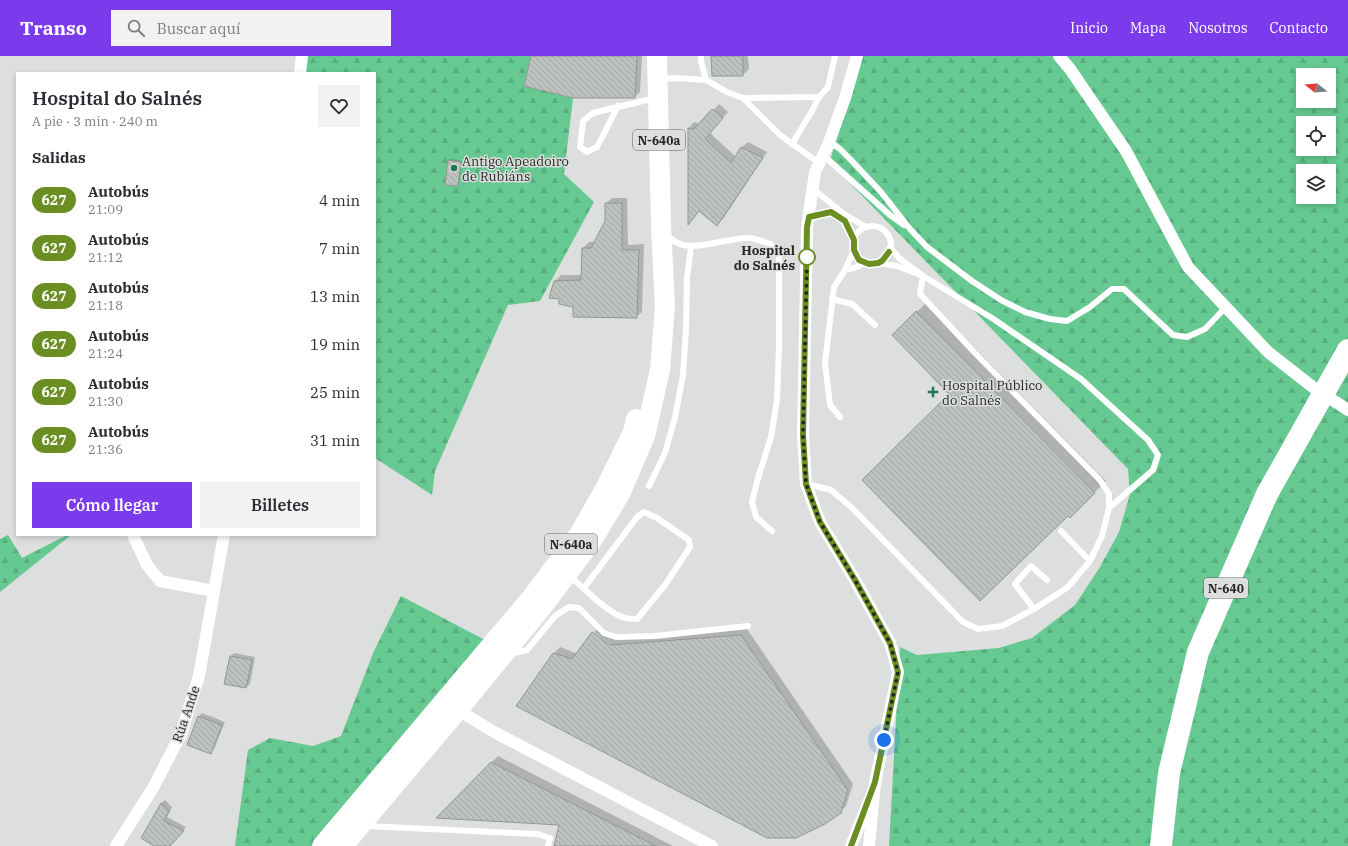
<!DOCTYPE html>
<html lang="es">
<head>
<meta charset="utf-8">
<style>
	body { margin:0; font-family:"IBM Plex Serif",serif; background:#f2f2f3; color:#2b2b33; height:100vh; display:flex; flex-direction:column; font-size:15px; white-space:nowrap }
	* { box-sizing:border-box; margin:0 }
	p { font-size:13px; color:#7c7c81 }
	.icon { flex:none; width:22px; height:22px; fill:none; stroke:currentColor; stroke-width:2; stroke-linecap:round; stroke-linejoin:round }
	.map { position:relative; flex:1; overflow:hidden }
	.panel { position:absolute; left:16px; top:16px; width:360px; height:464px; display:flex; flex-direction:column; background:#fff; border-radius:0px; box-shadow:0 2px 6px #0003 }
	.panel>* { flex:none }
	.badge { padding:0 8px; border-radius:13px; font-size:14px; line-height:26px }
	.needle { width:26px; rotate:287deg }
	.buttons { position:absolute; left:1296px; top:12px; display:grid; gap:8px }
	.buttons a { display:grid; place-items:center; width:40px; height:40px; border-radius:0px; background:#fff; box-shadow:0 2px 6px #0003; font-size:20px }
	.you { position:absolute; width:20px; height:20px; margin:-10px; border:3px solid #fff; border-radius:50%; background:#1a73e8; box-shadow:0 0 0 6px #1a73e833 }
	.map>.badge { position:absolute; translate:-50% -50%; box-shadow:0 0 0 2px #fff }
	h2 { padding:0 16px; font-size:15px; line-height:36px }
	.round { display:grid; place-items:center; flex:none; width:42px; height:42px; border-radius:0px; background:#f2f2f3 }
	.summary { display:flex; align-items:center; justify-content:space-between; height:68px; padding:0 16px }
	h1 { font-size:19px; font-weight:600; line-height:30px }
	.cta { display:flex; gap:8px; margin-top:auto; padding:8px 16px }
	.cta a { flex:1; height:46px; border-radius:0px; background:#7c3aed; color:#fff; font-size:16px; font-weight:600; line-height:46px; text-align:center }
	.cta a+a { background:#f2f2f3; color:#2b2b33 }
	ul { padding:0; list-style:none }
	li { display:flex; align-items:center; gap:12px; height:48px; padding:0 16px }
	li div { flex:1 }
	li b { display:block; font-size:15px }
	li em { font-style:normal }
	li .badge { min-width:44px; font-weight:700; text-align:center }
	header { display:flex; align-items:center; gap:24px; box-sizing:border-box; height:56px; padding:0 20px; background:#7c3aed; color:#fff }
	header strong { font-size:19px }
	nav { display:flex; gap:22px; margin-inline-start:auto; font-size:14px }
	.search { width:280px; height:36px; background:#f2f2f3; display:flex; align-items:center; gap:10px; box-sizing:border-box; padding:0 14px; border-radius:0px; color:#7c7c81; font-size:15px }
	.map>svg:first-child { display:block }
	.forest { fill:url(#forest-firs); fill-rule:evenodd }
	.shadow { fill:#0003 }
	.building { fill:url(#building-back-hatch); stroke:#939694 }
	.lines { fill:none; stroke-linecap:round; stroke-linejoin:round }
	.lane { stroke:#fff; stroke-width:6 }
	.street { stroke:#fff; stroke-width:12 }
	.primary { stroke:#fff; stroke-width:20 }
	.highway { stroke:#fff; stroke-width:22 }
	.line-casing { stroke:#fff; stroke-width:9 }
	.line { stroke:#6b8e23; stroke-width:6 }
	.walk { stroke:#252626; stroke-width:4; stroke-dasharray:0 7.2 }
	.poi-dot { fill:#1f774b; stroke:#dcdfdd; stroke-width:1.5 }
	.stop-dot { fill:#fff; stroke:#6b8e23; stroke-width:2 }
	.labels { text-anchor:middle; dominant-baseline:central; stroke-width:3; stroke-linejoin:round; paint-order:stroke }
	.shield { fill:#dcdfdd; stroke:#5c5e5d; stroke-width:1 }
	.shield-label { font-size:12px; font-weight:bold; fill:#252626 }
	.poi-label { font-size:13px; fill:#252626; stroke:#dcdfdd; text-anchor:start }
	.stop-label { font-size:13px; font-weight:bold; fill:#252626; stroke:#dcdfdd; text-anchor:end }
	.street-label { font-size:13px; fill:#252626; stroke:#dcdfdd }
</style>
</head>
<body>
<header>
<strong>Transo</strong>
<div class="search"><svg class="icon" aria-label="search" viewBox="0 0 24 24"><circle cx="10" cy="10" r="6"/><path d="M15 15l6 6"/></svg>Buscar aquí</div>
<nav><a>Inicio</a><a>Mapa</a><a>Nosotros</a><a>Contacto</a></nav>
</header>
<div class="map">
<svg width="1348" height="790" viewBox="0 0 1348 790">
	<defs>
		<pattern id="forest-firs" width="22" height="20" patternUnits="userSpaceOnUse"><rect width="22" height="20" fill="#65c991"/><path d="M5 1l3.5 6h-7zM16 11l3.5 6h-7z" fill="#58ac7d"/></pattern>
		<pattern id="building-back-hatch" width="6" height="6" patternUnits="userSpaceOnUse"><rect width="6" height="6" fill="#bec2bf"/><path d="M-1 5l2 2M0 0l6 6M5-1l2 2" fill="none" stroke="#a3a7a4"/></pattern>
	</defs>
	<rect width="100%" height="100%" fill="#dcdfdd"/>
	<!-- forest -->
	<g class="forest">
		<polygon points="302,0 531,0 524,30 573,42 564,118 594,146 540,245 508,249 435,415 432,439 375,402 375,17 300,17"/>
		<path d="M 862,0 L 1348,0 L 1348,790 L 889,790 L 900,591 L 917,599 L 999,592 L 1032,582 L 1075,549 L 1100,511 L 1119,476 L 1130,438 L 1128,413 L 833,110 L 829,108 ZM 1303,19 L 1329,19 L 1329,45 L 1303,45 ZM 1303,67 L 1329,67 L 1329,93 L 1303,93 ZM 1303,115 L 1329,115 L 1329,141 L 1303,141 Z"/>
		<polygon points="8,479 22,502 67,479 71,479 0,536 0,483"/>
		<polygon points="401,540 506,595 342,790 235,790 248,694 270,682 313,690 341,680 374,595"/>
	</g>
	<!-- shadow -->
	<g class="shadow">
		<polygon points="532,0 642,0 640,36 634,41"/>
		<polygon points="712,0 748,0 749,13 743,19"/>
		<polygon points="719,48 728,56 710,77 736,101 742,91 748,86 767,96 723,163 717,168 700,154 689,166 689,72 694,66 700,68"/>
		<polygon points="451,103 462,105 459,128 457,129 449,104"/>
		<polygon points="612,142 627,142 628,189 644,188 642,256 636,261 574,250 555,225 561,219 582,219 583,192 589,186 595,186 606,165 606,147"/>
		<polygon points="928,245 1106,425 1070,461 893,279"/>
		<polygon points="599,571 616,584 747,573 853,728 846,750 840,756 517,650 554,597 560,591 578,598 613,593 615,592 594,576"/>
		<polygon points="234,597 255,601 250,628 246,631 231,600"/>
		<polygon points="202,657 225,666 214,693 210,697 199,661"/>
		<polygon points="498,700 673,790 555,790 560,768 438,761"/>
		<polygon points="165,744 172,751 167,761 186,771 169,790 156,790 142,782 161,747"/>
	</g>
	<!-- building -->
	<g class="building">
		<polygon points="531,0 637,0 635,42 573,42 524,30"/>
		<polygon points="711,0 743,0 743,20 712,20"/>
		<polygon points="712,53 723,62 705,83 731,107 741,91 763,102 717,170 699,155 688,169 688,72 694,73"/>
		<polygon points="448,104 461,106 458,130 445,129"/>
		<polygon points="605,147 622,147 622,194 639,194 637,262 573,261 573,251 559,248 559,243 549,242 554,225 581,224 582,192 591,192 605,165"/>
		<polygon points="916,255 1095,437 1070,462 1068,460 980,545 862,424 949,338 892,279"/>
		<polygon points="592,576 610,589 741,579 848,734 841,757 825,768 796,782 767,782 516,650 553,597 572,603"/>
		<polygon points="230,600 252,604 246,632 224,628"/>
		<polygon points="198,660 222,669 211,698 187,689"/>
		<polygon points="491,706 656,790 554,790 559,769 436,762"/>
		<polygon points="161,747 169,755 164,765 184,775 170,790 154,790 141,782"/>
	</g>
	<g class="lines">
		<!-- lane -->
		<g class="lane">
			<polyline points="701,0 701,5 706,24 727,36 743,42 819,41 828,31 835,0"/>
			<polyline points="659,23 677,22 706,24"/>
			<polyline points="743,42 780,79 819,107"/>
			<polyline points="618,50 597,91 587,96 580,91 583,65 593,57 655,42"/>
			<polyline points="829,85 840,93 851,104 881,136 910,173 927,191 972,225 1001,244 1025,256 1050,263 1067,265 1090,251 1112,233 1124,233 1173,279 1187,281 1205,273 1226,251"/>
			<polyline points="792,88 812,55 819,41"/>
			<polyline points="823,99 890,159 904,169"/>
			<polyline points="812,132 844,158 866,171"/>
			<polyline points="809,161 831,156 845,165 854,184"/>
			<circle cx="872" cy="189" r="19"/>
			<path d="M 666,177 C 684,204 724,180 750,182 C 757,183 764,186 771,188 L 779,200 L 779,289 L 777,344 L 771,381 L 758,422 L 752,446 L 756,461 L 772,475"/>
			<polyline points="878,207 897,210 923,220 899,202 890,191"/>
			<polyline points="845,214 857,211 864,207"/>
			<polyline points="832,243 852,248 875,269"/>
			<polyline points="840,361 830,349 825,307 834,231 845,214 854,194"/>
			<polyline points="806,428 831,434 851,451 963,566 978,573 1002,570 1034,553 1068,531 1090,505 1102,480 1109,452 1109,438 1100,424 974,296 920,238 923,220 992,262 1081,323 1148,384 1158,399 1153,414 1109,452"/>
			<polyline points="649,430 665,397 675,361 683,319 686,273 687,222 691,191"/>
			<polyline points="1061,475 1090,505"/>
			<path d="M 570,520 C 584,532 607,557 625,562 C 628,563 633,563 637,563 L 665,529 L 690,491 L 689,484 L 657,462 L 644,456 L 637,461 L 584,532"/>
			<polyline points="1034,553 1015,528 1031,510 1047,524"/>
			<polyline points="512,596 514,597 527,594 555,560 569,551 579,552 604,577 616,581 655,580 748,570"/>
			<polyline points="365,770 537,778 550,782 548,790"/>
		</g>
		<!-- street -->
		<g class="street">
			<polyline points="857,0 845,42 828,89 815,116 807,171 803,379 806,428 820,466 855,524 890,587 898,616 875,727 869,790"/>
			<polyline points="1059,0 1070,13 1126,95 1188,211 1268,296 1314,332 1348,354"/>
			<polyline points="300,17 302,0"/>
			<polyline points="133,479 147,509 160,525 214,535"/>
			<polyline points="452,657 458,654 494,676 712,790"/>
			<polyline points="116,790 153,732 181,678 199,620 224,479"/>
			<polyline points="851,790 869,745"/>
		</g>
		<!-- primary -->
		<g class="primary">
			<polyline points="322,790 532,541 580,477 605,433 633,376 636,363"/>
			<polyline points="343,790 458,654 543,550 591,486 620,438 645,380 660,314 665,251 661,169 657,0"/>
		</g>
		<!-- highway -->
		<polyline class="highway" points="1161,790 1169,717 1198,596 1267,438 1348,294"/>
	</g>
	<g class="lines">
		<!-- line casing -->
		<g class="line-casing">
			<polyline id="line" points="851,790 875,726 898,616 890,587 855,524 820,466 806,428 803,379 807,171 809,161 831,156 845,165 854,184 854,194 859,204 869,208 878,207 882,205 889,196"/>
		</g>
		<!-- line -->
		<use href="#line" class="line"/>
		<!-- walk -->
		<polyline class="walk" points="807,201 803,379 806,428 820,466 855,524 890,587 898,616 884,684"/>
	</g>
	<!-- markers -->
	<g class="poi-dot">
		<circle cx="454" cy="112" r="4"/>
		<path d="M931 330h4v4h4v4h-4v4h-4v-4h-4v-4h4z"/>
	</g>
	<circle class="stop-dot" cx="807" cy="201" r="8"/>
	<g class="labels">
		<!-- shield labels -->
		<g class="shield">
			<rect x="633" y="74" width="52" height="20" rx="3"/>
			<rect x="545" y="478" width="52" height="20" rx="3"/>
			<rect x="1204" y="522" width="44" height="20" rx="3"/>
		</g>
		<g class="shield-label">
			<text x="659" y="84">N-640a</text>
			<text x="571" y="488">N-640a</text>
			<text x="1226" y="532">N-640</text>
		</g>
		<!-- poi labels -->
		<g class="poi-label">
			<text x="462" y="105">Antigo Apeadoiro<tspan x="462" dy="15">de Rubiáns</tspan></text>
			<text x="942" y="329">Hospital Público<tspan x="942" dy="15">do Salnés</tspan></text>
		</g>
		<!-- stop labels -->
		<g class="stop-label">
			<text x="795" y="194">Hospital<tspan x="795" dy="15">do Salnés</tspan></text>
		</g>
		<!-- street labels -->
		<g class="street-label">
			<text transform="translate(186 658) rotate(-71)">Rúa Ande</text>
		</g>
	</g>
</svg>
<div class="buttons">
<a><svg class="needle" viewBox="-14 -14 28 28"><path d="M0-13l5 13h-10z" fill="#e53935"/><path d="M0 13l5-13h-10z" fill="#7c7c81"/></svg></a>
<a><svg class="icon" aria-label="locate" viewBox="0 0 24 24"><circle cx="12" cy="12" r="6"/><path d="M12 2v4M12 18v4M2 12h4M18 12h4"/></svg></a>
<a><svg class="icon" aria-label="layers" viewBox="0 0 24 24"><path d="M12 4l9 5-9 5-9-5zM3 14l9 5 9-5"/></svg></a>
</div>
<div class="you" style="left:884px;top:684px"></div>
<section class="panel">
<div class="summary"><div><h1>Hospital do Salnés</h1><p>A pie · 3 min · 240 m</p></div><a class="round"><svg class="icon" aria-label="heart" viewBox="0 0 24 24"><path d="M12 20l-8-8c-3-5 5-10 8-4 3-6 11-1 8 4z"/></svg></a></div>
<h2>Salidas</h2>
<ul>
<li><span class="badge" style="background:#6b8e23;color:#fff">627</span><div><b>Autobús</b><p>21:09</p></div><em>4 min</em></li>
<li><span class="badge" style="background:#6b8e23;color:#fff">627</span><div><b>Autobús</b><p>21:12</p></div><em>7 min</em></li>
<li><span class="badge" style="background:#6b8e23;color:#fff">627</span><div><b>Autobús</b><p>21:18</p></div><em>13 min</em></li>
<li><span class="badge" style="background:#6b8e23;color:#fff">627</span><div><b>Autobús</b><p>21:24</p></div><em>19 min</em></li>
<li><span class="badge" style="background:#6b8e23;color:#fff">627</span><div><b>Autobús</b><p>21:30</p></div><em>25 min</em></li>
<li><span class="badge" style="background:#6b8e23;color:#fff">627</span><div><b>Autobús</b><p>21:36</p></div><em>31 min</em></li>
</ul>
<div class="cta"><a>Cómo llegar</a><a>Billetes</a></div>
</section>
</div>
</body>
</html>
